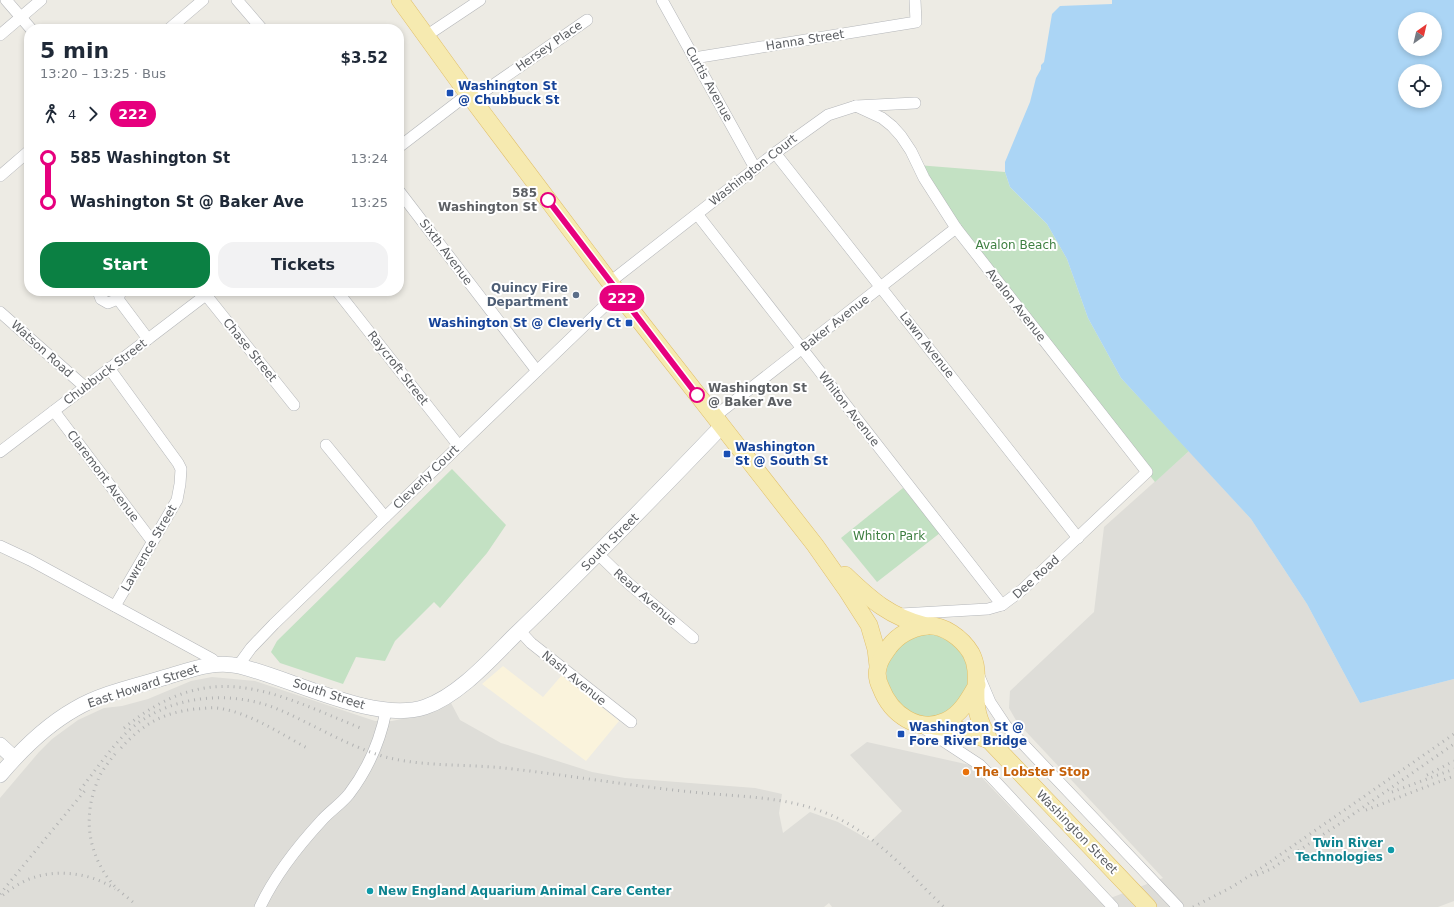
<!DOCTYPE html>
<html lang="en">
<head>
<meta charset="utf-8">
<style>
	body { margin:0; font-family:"DejaVu Sans",sans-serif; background:#f2f2f3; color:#1f2937; height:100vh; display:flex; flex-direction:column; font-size:15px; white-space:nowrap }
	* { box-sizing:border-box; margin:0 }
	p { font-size:13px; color:#747a83 }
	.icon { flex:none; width:22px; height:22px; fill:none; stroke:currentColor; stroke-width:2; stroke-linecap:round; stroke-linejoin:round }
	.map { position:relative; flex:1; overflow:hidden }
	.drawer { position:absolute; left:24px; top:24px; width:380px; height:272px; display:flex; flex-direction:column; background:#fff; border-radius:16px; box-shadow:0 2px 6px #0003 }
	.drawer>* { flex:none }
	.badge { padding:0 8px; border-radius:13px; font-size:14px; line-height:26px }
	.needle { width:26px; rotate:34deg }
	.controls { position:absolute; left:1398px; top:12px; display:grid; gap:8px }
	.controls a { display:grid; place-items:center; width:44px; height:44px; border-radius:50%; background:#fff; box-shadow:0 2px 6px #0003; font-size:20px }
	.map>.badge { position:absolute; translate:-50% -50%; box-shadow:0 0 0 2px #fff }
	.legs { display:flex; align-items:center; gap:6px; height:44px; padding:0 16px; font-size:13px }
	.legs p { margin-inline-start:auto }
	.head { display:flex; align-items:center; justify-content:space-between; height:68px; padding:0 16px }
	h1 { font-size:22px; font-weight:600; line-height:30px }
	.action { display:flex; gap:8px; margin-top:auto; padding:8px 16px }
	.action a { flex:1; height:46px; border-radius:16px; background:#0b8043; color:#fff; font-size:16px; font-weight:600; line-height:46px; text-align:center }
	.action a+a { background:#f2f2f3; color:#1f2937 }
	ul { padding:0 16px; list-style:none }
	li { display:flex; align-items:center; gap:14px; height:44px; font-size:15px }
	li i { display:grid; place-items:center; width:6px; height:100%; margin:0 5px; background:currentColor }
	li i::after { content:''; width:10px; height:10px; margin:-5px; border:3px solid; border-radius:50%; background:#fff }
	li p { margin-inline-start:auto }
	li:first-child i { background:linear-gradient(#0000 50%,currentColor 0) }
	li:last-child i { background:linear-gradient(currentColor 50%,#0000 0) }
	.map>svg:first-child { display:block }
	.commercial { fill:#faf3dc }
	.industrial { fill:#deddd8 }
	.green { fill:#c3e1c3 }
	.water { fill:#abd5f5; fill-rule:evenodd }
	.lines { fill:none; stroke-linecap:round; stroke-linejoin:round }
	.street-casing { stroke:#b4b6b9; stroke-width:12 }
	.secondary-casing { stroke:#b5b8bc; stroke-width:16 }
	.primary-casing { stroke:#e1bf68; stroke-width:18 }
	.street { stroke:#fff; stroke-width:11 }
	.secondary { stroke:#fff; stroke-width:15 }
	.primary { stroke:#f6eab0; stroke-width:17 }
	.rail { stroke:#b2b3b3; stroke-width:3; stroke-dasharray:1 5; stroke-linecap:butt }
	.line-1-casing { stroke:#fff; stroke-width:9 }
	.line-1 { stroke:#e6007e; stroke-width:6 }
	.transit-dot { fill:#1a4fb4; stroke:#fff; stroke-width:1.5 }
	.stop-1-dot { fill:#fff; stroke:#e6007e; stroke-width:2 }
	.service-dot { fill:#5c6f8a; stroke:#fff; stroke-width:1.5 }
	.food-dot { fill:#e8710a; stroke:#fff; stroke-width:1.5 }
	.culture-dot { fill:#0f9aa8; stroke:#fff; stroke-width:1.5 }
	.labels { text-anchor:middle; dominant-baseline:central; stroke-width:4; stroke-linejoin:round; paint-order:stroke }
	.street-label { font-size:12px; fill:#5c5f63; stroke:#fff }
	.transit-label { font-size:12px; font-weight:bold; fill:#164399; stroke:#fff; text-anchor:start }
	.stop-label { font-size:12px; font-weight:bold; fill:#5c5f63; stroke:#fff; text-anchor:end }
	.park-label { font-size:12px; fill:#3e7f41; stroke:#fff }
	.service-label { font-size:12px; font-weight:bold; fill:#4e5e75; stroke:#fff; text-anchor:end }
	.food-label { font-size:12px; font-weight:bold; fill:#c56008; stroke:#fff; text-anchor:start }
	.culture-label { font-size:12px; font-weight:bold; fill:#0d838f; stroke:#fff; text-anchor:end }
</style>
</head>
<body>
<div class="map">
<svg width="1454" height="907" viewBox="0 0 1454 907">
	<rect width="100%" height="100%" fill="#edebe4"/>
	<!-- commercial -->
	<polygon class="commercial" points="503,666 543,697 562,675 619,721 586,761 482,684"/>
	<!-- industrial -->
	<polygon class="industrial" points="1189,451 1251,519 1307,604 1360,703 1454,679 1454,901 1438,907 832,907 829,903 824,907 0,907 0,798 39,752 52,739 78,720 104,708 122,706 148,699 191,681 212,677 255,681 375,721 392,721 415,716 432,712 451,703 460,720 501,743 592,772 625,778 755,788 782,794 779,813 783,833 810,812 838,822 871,841 902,811 850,755 867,742 970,765 1100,902 1163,878 1017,722 1009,708 1010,691 1094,612 1104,527"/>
	<!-- green -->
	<g class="green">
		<polygon points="917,165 1005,172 1010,187 1047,224 1067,259 1088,318 1121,378 1189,451 1155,482 956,228"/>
		<polygon points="452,469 506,525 487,553 440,608 434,602 395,641 385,661 356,657 343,684 280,663 271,652 277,641"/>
		<polygon points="903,488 940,533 877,582 841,538"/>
		<path d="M 930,634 C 956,638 978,667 966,693 C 964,697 963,701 960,703 C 955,707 948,713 942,715 C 905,731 863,672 902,644 C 906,641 910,637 915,635 C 919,634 925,634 930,634 Z"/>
	</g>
	<!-- water -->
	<path class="water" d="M 1112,0 L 1454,0 L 1454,679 L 1360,703 L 1307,604 L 1251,519 L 1121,378 L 1088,318 L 1067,259 L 1047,224 L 1010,187 L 1005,172 L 1005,162 L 1030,102 L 1036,78 L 1041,69 L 1041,65 L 1044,62 L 1052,14 L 1060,6 L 1112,4 ZM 1405,19 L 1435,19 L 1435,49 L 1405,49 ZM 1405,71 L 1435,71 L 1435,101 L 1405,101 Z"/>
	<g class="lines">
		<!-- street casing -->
		<g class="street-casing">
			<g id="street">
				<polyline points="6,0 31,29"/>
				<polyline points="237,0 262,29"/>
				<polyline points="662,0 755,168"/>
				<polyline points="169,29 203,0"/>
				<polyline points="0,35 41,0"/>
				<polyline points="426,36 480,0"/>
				<polyline points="694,58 916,22 915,0"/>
				<polyline points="473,99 587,20"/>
				<polyline points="856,106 882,118 892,126 901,136 911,151 924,178 956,228 1147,472 1022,590 1002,605 988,609 901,614"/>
				<polyline points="399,147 468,94"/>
				<polyline points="775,153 1078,538"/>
				<polyline points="0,176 29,151"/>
				<polyline points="399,191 537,371"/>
				<polyline points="697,214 1002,605"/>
				<polyline points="610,282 775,153 828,115 856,106 915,103"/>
				<polyline points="98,291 101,299 108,303 118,299 121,291"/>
				<polyline points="337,291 459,446"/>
				<polyline points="206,295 294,405"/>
				<polyline points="118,299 148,339"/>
				<polyline points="0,312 85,387"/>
				<polyline points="109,368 178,463 181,469 180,484 177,500 115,606"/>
				<polyline points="54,411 152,541"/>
				<polyline points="714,417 956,228"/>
				<polyline points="326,445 385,517"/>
				<polyline points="0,452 211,291"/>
				<polyline points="0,546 30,560 212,659 217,664"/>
				<polyline points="598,554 628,583 693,638"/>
				<polyline points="520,631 531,643 631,722"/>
				<polyline points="238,666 251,648 274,624 618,293"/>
				<polyline points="979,676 990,702 1006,726 1178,907"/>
				<polyline points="922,727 980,765 1113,907"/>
				<path d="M 260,907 C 275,875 298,846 322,820 C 330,811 341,804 349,794 C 368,769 380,742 386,711"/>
			</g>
		</g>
		<!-- secondary casing -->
		<g class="secondary-casing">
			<g id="secondary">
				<polyline points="0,745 14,758"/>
				<path d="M 0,775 C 22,749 45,726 75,709 C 102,693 137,686 166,677 C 190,670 214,660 239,666 C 291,678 375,724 425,707 C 458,696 490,660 514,636 C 585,568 653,498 721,427"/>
			</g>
		</g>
		<!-- primary casing -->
		<g class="primary-casing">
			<g id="primary">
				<polyline points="400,0 460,83 618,293 815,545 846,589 869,625 876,649 878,666"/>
				<path d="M 845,575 C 871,600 890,617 926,626"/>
				<path d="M 977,685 C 969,699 961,714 946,721 C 918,734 891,714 881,688 C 878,682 876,675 878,668 C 879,660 885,653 889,647 C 898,635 911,628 926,626 C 943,624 962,638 971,653 C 981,672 973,690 977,709 C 978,720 985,731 989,740 L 1148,907"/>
				<polyline points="934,726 957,729 989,740"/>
			</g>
		</g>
		<!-- street -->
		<use href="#street" class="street"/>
		<!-- secondary -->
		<use href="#secondary" class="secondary"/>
		<!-- primary -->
		<use href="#primary" class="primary"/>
		<!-- rail -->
		<g class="rail">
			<path d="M 124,728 C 212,656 272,692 363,729"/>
			<path d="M 121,748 C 143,724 162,713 195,709 C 202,709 210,707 217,708 C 249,712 281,734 309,749"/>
			<path d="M 115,754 C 109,762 101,771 98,780 C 83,815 87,852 111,882 C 117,890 126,896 134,903"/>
			<polyline points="1427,775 1454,761"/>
			<path d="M 80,790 C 95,771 109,750 126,733 C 165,696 226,689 275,708 C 312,723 355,751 394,759 C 433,767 474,764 513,769 C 573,776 632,786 692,792 C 740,797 789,796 833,816 C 879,837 909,874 944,907"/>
			<polyline points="1392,792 1454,769"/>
			<polyline points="1366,810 1454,776"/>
			<polyline points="1257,875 1271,869 1339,824 1454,744"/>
			<polyline points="0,894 87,788"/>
			<path d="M 3,895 C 12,888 24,880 35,877 C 61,869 93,874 115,889"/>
			<polyline points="1193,907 1230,888 1251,875 1454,734"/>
		</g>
	</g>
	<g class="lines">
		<!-- line-1 casing -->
		<g class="line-1-casing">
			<polyline id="line-1" points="548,200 697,395"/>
		</g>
		<!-- line-1 -->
		<use href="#line-1" class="line-1"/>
	</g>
	<!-- markers -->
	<g class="transit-dot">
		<rect x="446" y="89" width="8" height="8" rx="2"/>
		<rect x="625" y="319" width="8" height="8" rx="2"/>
		<rect x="723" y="450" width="8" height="8" rx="2"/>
		<rect x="897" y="730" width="8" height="8" rx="2"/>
	</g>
	<g class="stop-1-dot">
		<circle cx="548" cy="200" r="7"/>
		<circle cx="697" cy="395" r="7"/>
	</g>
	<circle class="service-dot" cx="576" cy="295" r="4"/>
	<circle class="food-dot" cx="966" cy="772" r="4"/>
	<g class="culture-dot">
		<circle cx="1391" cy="850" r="4"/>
		<circle cx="370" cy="891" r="4"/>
	</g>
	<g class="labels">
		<!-- street labels -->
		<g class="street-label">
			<text transform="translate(805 40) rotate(-9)">Hanna Street</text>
			<text transform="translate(549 46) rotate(-35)">Hersey Place</text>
			<text transform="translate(709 84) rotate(61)">Curtis Avenue</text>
			<text transform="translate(753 170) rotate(-38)">Washington Court</text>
			<text transform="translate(446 252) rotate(53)">Sixth Avenue</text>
			<text transform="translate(1016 305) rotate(52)">Avalon Avenue</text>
			<text transform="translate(835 323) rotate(-38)">Baker Avenue</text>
			<text transform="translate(927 345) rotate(52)">Lawn Avenue</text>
			<text transform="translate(42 349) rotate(42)">Watson Road</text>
			<text transform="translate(250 350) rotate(51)">Chase Street</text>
			<text transform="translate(398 368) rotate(52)">Raycroft Street</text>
			<text transform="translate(105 372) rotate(-37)">Chubbuck Street</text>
			<text transform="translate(849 409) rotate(52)">Whiton Avenue</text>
			<text transform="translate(103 476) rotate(53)">Claremont Avenue</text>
			<text transform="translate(426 477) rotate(-44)">Cleverly Court</text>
			<text transform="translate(610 542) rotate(-45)">South Street</text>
			<text transform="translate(149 548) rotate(-60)">Lawrence Street</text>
			<text transform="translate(1036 577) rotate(-42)">Dee Road</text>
			<text transform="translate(645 597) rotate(41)">Read Avenue</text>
			<text transform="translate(574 678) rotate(39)">Nash Avenue</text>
			<text transform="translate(143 686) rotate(-18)">East Howard Street</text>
			<text transform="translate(329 694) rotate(18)">South Street</text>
			<text transform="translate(1077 832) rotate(46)">Washington Street</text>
		</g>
		<!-- transit labels -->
		<g class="transit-label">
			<text x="458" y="86">Washington St<tspan x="458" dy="14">@ Chubbuck St</tspan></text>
			<text x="621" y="323" text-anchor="end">Washington St @ Cleverly Ct</text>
			<text x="735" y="447">Washington<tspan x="735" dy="14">St @ South St</tspan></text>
			<text x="909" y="727">Washington St @<tspan x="909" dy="14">Fore River Bridge</tspan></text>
		</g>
		<!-- stop labels -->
		<g class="stop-label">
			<text x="537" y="193">585<tspan x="537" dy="14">Washington St</tspan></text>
			<text x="708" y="388" text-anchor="start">Washington St<tspan x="708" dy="14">@ Baker Ave</tspan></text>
		</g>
		<!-- park labels -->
		<g class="park-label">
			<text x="1016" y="245">Avalon Beach</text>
			<text x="889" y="536">Whiton Park</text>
		</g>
		<!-- service labels -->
		<g class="service-label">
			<text x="568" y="288">Quincy Fire<tspan x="568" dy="14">Department</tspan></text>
		</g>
		<!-- food labels -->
		<g class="food-label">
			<text x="974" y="772">The Lobster Stop</text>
		</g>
		<!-- culture labels -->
		<g class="culture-label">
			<text x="1383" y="843">Twin River<tspan x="1383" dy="14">Technologies</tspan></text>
			<text x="378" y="891" text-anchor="start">New England Aquarium Animal Care Center</text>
		</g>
	</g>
</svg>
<div class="controls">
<a><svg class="needle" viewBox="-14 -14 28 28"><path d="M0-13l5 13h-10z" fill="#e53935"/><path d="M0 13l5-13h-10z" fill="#747a83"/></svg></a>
<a><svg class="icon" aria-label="locate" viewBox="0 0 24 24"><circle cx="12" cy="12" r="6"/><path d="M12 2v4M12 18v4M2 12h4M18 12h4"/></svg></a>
</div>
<b class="badge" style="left:622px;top:298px;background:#e6007e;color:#fff">222</b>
<section class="drawer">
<div class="head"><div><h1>5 min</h1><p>13:20 – 13:25 · Bus</p></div><b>$3.52</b></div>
<div class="legs"><svg class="icon" aria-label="walk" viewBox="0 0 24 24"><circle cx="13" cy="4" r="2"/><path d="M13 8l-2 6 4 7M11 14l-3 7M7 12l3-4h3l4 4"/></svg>4<svg class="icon" aria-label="forward" viewBox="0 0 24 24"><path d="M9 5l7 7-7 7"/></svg><b class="badge" style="background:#e6007e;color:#fff">222</b></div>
<ul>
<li><i style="color:#e6007e"></i><b>585 Washington St</b><p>13:24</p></li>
<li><i style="color:#e6007e"></i><b>Washington St @ Baker Ave</b><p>13:25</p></li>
</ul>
<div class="action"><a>Start</a><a>Tickets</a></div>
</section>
</div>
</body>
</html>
